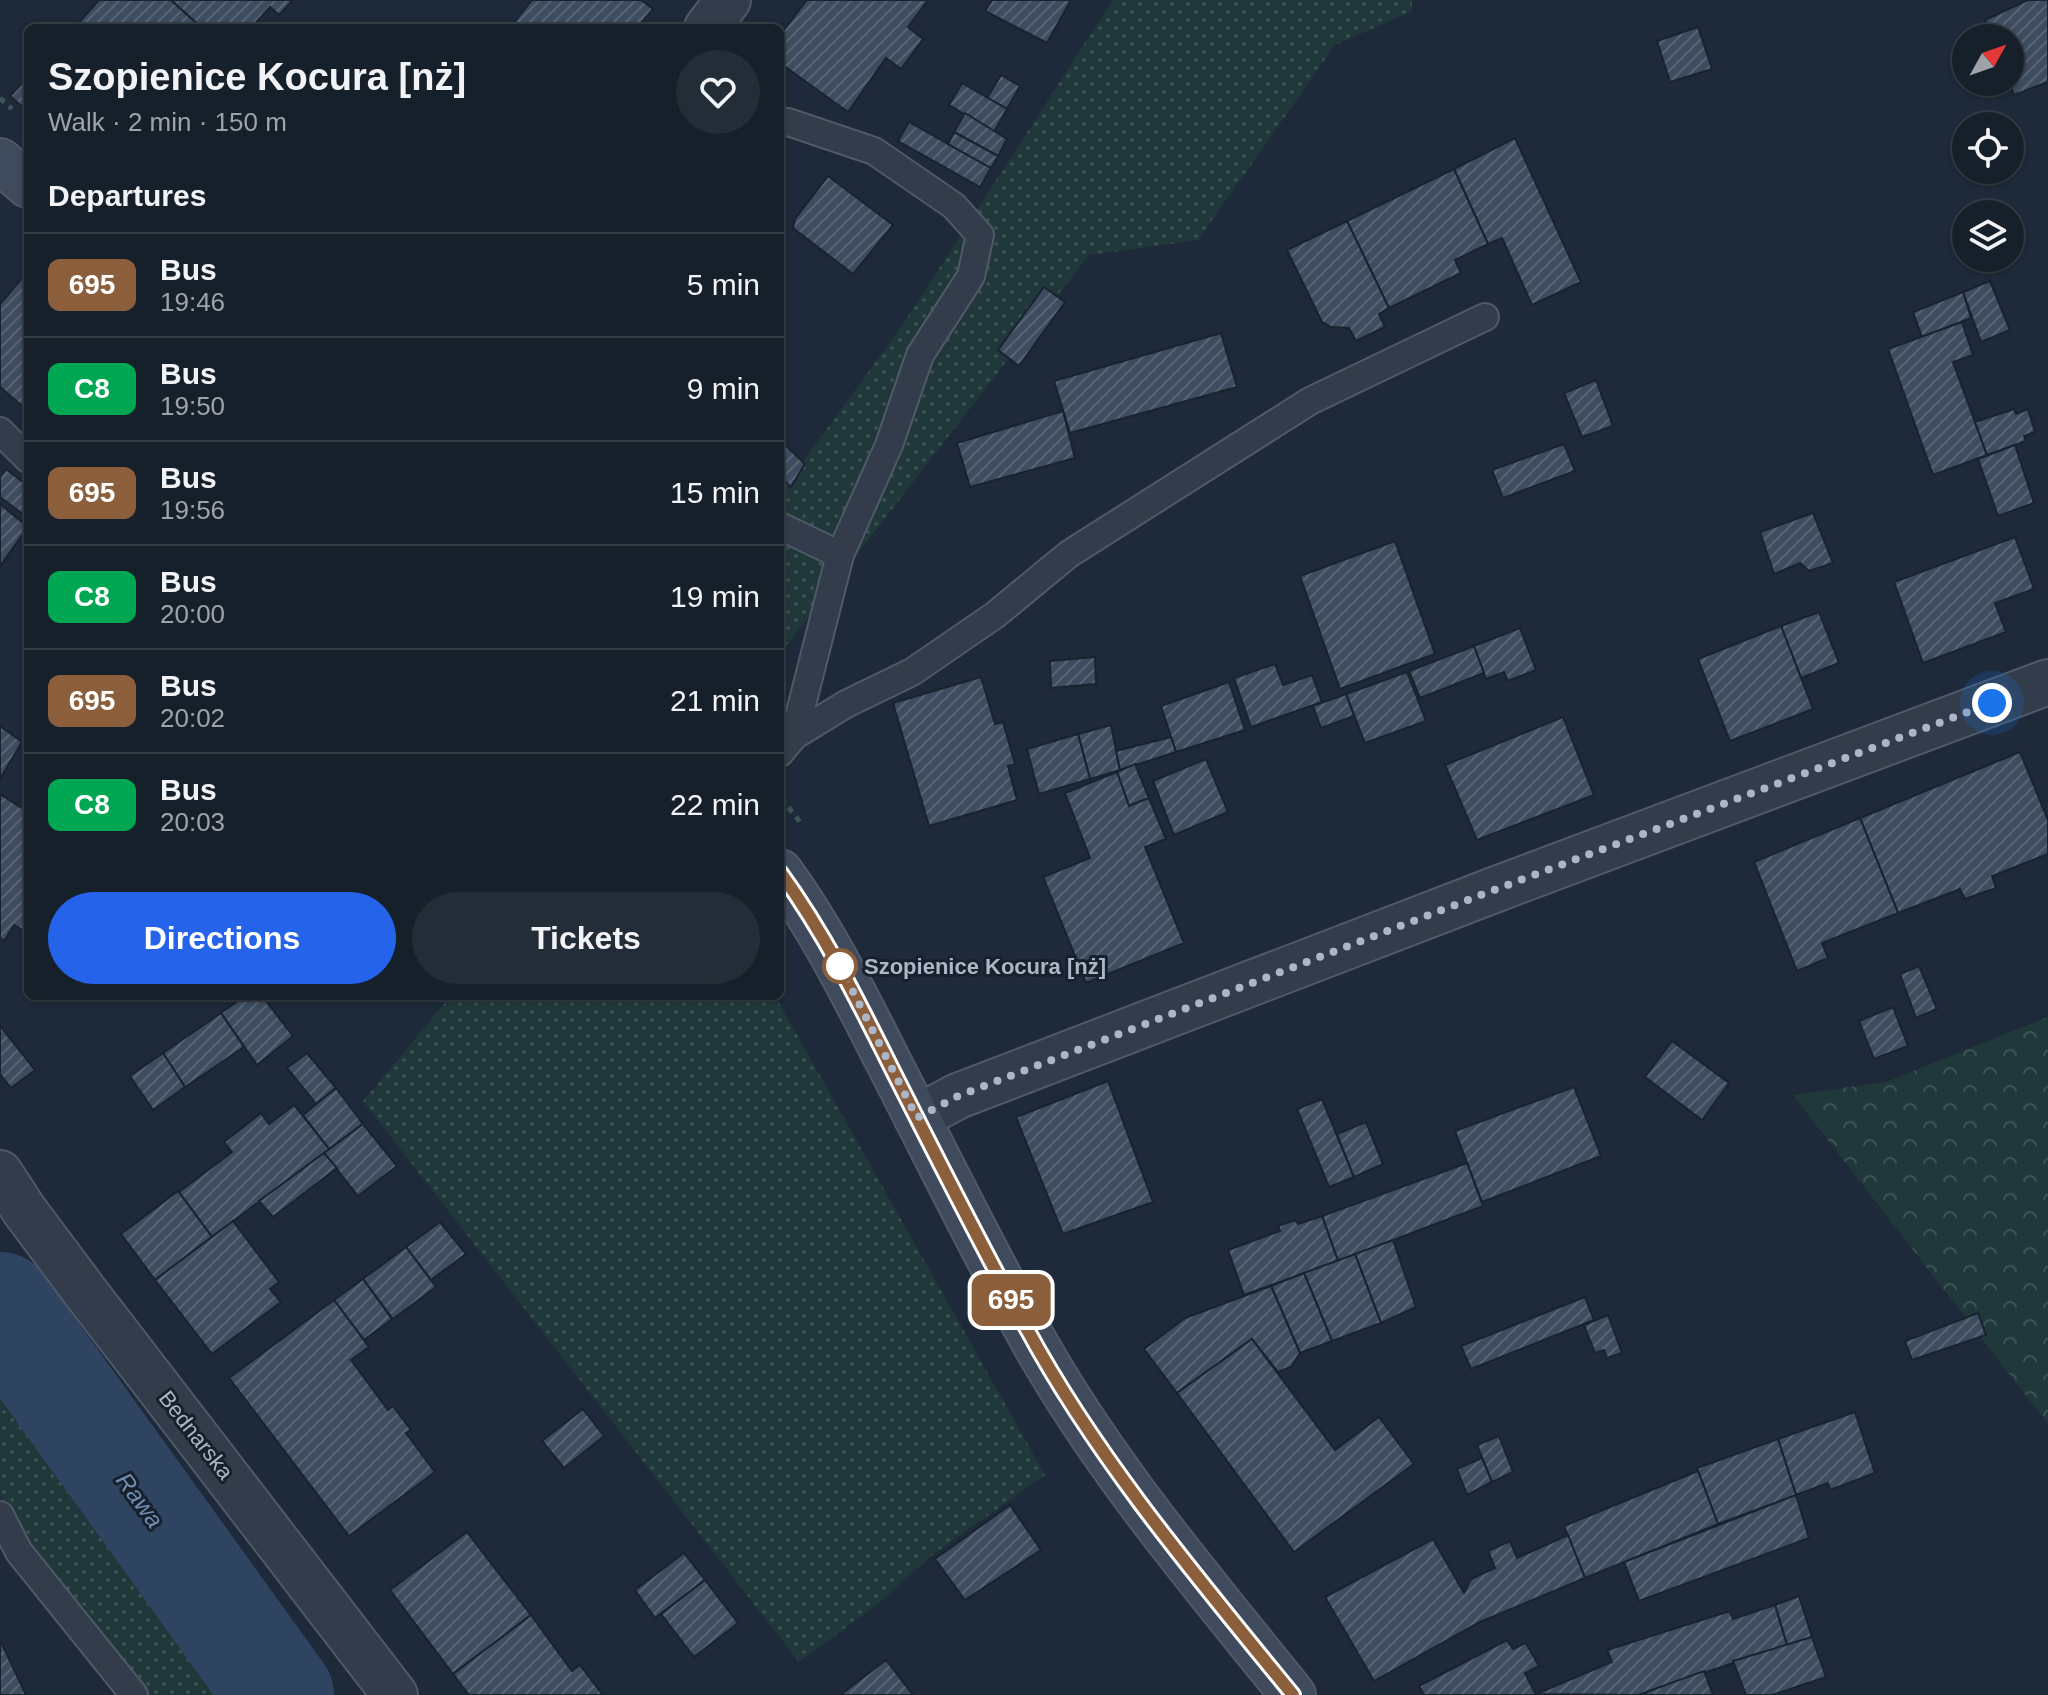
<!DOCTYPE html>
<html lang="en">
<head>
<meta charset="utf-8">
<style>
	body { margin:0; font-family:Helvetica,sans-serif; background:#232d37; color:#f1f3f6; height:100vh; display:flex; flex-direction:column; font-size:30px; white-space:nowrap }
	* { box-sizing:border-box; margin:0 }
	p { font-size:26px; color:#9ea3a9 }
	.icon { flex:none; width:44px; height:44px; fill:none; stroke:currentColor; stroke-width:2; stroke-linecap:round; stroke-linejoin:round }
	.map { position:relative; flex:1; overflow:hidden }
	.side { position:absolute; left:24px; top:24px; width:760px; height:976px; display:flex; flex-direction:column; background:#16202b; border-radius:12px; box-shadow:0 2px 6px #0004,0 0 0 2px #353e47 }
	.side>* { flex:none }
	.badge { padding:0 16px; border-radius:12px; font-size:28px; line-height:52px }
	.needle { width:52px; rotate:50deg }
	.controls { position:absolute; left:1952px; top:24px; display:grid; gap:16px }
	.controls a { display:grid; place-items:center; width:72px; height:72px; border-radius:50%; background:#16202b; box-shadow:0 2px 6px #0004,0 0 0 2px #353e47; font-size:40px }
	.you { position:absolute; width:40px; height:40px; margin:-20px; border:6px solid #fff; border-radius:50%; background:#1a73e8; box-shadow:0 0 0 12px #1a73e833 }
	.map>.badge { position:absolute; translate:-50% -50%; box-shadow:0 0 0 4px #fff }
	h2 { padding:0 24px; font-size:30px; line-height:72px }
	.round { display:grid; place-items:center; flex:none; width:84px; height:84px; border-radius:42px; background:#232d37 }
	.head { display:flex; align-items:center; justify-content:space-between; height:136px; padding:0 24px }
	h1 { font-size:38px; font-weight:600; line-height:60px }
	.button { display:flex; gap:16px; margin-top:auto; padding:16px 24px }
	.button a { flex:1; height:92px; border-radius:48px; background:#2563eb; color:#fff; font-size:32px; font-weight:600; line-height:92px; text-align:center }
	.button a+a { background:#232d37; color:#f1f3f6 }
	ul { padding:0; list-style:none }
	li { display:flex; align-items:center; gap:24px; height:104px; padding:0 24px; border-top:2px solid #353e47 }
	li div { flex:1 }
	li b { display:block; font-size:30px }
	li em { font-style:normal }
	li .badge { min-width:88px; font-weight:700; text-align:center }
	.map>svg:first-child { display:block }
	.grass { fill:url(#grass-dots) }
	.forest { fill:url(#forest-crowns) }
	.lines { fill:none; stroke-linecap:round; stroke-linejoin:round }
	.river { stroke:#2e4460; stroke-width:108 }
	.building { fill:url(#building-hatch); stroke:#192330; stroke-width:2 }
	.lane-casing { stroke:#4f5968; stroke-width:30 }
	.street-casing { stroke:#4f5968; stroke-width:48 }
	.secondary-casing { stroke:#4f5968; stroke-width:48 }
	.path { stroke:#3d5558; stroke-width:5; stroke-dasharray:6 6; stroke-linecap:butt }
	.lane { stroke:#323c4a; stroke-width:26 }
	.street { stroke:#323c4a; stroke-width:44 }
	.secondary { stroke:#3f4b5d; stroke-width:44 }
	.line-casing { stroke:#fff; stroke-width:18 }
	.line { stroke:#8b5e3c; stroke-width:12 }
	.walk { stroke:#acb6c7; stroke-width:8; stroke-dasharray:0 14.4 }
	.stop-dot { fill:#fff; stroke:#8b5e3c; stroke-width:4 }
	.labels { text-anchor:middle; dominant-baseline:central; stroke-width:6; stroke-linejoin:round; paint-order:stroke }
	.stop-label { font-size:22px; font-weight:bold; fill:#acb6c7; stroke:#17212e; text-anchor:start }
	.street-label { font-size:22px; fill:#acb6c7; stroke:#17212e }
	.water-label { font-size:24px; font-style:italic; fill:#718eb2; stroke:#17212e }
</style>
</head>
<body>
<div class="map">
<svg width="2048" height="1695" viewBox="0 0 2048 1695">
	<defs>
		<pattern id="grass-dots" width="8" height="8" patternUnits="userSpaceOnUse" patternTransform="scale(2)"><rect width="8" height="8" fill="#20383a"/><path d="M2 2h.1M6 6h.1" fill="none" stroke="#3e5355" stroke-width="1.8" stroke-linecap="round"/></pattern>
		<pattern id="forest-crowns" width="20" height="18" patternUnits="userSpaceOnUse" patternTransform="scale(2)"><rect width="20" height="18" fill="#20383a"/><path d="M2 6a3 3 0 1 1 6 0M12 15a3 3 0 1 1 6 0" fill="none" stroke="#3e5355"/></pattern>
		<pattern id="building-hatch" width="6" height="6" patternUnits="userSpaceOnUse" patternTransform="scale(2)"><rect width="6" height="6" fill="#3e4c5f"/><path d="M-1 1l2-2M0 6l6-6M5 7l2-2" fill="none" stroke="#576474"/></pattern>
	</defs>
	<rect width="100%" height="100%" fill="#1e2a39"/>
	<!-- grass -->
	<g class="grass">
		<polygon points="1113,0 1412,0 1412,11 1335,45 1198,240 1089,255 786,646 780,644 780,493 902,326"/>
		<polygon points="451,996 775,996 1045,1475 931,1556 879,1603 799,1662 363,1101"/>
		<polygon points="0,1355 61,1445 242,1695 147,1695 117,1662 27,1548 0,1496"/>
	</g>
	<!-- forest -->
	<polygon class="forest" points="2048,1017 2048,1424 1793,1095 1886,1082"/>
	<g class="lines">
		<!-- river -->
		<polyline class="river" points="0,1306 280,1695"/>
	</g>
	<!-- building -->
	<g class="building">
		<polygon points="99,0 171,0 202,28 74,28"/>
		<polygon points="171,0 293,0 279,15 270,7 251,28 202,28"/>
		<polygon points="532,0 641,0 653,9 637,28 517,28 513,24"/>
		<polygon points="807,0 928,0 908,27 923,39 901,69 886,58 848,112 780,63 780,35"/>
		<polygon points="992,0 1071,0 1047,43 985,11"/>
		<polygon points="2028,0 2048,0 2048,82 2014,95 2009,82 2010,38 1992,38 1985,20"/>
		<polygon points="1698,27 1712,69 1670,82 1657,41"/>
		<polygon points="1001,75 1020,86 1007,109 987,98"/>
		<polygon points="28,77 28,112 10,96"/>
		<polygon points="962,83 1007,109 994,132 949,105"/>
		<polygon points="965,113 1007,139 998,156 954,132"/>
		<polygon points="909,122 991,168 980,187 898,141"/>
		<polygon points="954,132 998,156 991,168 948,144"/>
		<polygon points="1515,138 1581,282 1532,305 1502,238 1488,244 1454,169"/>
		<polygon points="1454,169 1488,244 1455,260 1461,273 1389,308 1347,221"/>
		<polygon points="828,176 893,225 853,274 793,228 795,219"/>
		<polygon points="1347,221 1389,308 1379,314 1385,327 1356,341 1349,328 1331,327 1322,322 1287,250"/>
		<polygon points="28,271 28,411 0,387 0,304"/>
		<polygon points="1990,281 2010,330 1981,342 1963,292"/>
		<polygon points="1044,287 1065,302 1019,366 998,350"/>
		<polygon points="1963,292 1971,318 1922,337 1913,312"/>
		<polygon points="1962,322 1973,355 1953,362 1987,455 1933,475 1888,349"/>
		<polygon points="1221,333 1237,387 1070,433 1054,381"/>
		<polygon points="1596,380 1613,426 1582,437 1564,393"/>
		<polygon points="2014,409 2016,414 2028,409 2035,432 2024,436 2026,441 1987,455 1975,422"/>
		<polygon points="1063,411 1075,458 970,487 957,443"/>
		<polygon points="780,440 805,464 791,487 780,477"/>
		<polygon points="1564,444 1575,471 1503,498 1492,470"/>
		<polygon points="2015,445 2034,503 1998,516 1978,459"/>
		<polygon points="6,469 28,486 28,518 0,497 0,477"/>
		<polygon points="0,504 28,527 0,566"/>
		<polygon points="1813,513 1833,563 1809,571 1800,563 1774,574 1760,532"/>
		<polygon points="2015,537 2034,589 1995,603 2006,632 1923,663 1894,582"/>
		<polygon points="1395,541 1435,654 1340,689 1300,576"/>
		<polygon points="1819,612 1839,663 1801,678 1781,626"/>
		<polygon points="1781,626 1813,709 1730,741 1698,659"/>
		<polygon points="1520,628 1536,670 1508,681 1504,672 1486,679 1474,646"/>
		<polygon points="1474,646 1484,673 1420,698 1409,671"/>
		<polygon points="1095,657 1096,684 1051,688 1050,661"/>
		<polygon points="1275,664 1283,685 1312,675 1322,702 1251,727 1234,678"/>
		<polygon points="1407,672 1426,721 1365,743 1346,694"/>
		<polygon points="981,677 995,724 1003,722 1015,764 1008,766 1017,800 929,826 893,703"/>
		<polygon points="1229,682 1245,730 1176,752 1161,706"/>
		<polygon points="1346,694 1354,716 1321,728 1313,706"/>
		<polygon points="1563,717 1594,795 1477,840 1445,765"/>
		<polygon points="1111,725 1120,770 1090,779 1078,734"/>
		<polygon points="0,726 22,742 0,779"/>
		<polygon points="1078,734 1090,779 1039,794 1027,749"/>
		<polygon points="1171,737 1176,752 1120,770 1116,751"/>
		<polygon points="2020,752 2048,820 2048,854 1992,876 1996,888 1965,899 1960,889 1898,913 1860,818"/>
		<polygon points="1206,759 1228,812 1174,835 1153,781"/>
		<polygon points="1135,764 1149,798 1129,806 1117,772"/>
		<polygon points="1117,772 1129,806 1149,798 1166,839 1145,847 1184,943 1086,983 1043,877 1090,858 1065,793"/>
		<polygon points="0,794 28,812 28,933 14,925 4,941 0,938"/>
		<polygon points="1860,818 1898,913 1822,943 1828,958 1797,971 1754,862"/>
		<polygon points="1919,966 1937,1009 1916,1018 1900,974"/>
		<polygon points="245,996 262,996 293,1036 257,1065 221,1013"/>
		<polygon points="1893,1007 1908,1046 1874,1059 1859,1021"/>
		<polygon points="221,1013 244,1047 185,1087 163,1053"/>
		<polygon points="0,1026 35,1070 11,1088 0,1074"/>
		<polygon points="1672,1041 1729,1083 1702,1120 1645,1077"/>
		<polygon points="163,1053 185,1087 153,1110 130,1076"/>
		<polygon points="307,1053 336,1088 316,1104 287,1068"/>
		<polygon points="1108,1081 1153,1202 1063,1234 1016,1117"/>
		<polygon points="1574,1087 1601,1156 1482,1202 1455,1131"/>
		<polygon points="336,1088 363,1124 329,1149 303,1115"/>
		<polygon points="1322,1099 1354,1177 1329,1187 1297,1109"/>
		<polygon points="294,1105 329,1149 212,1237 179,1192 232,1152 224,1142 261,1113 269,1124"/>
		<polygon points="1366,1122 1383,1164 1354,1177 1337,1134"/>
		<polygon points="363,1124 397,1166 358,1196 324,1153"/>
		<polygon points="324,1153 337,1168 273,1217 259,1201"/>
		<polygon points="1467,1163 1483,1206 1338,1261 1322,1216"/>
		<polygon points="178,1191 212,1237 155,1280 121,1234"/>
		<polygon points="1322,1216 1338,1261 1244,1295 1228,1250 1280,1231 1278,1226 1295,1220 1298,1224"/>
		<polygon points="233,1221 279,1282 270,1289 281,1302 212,1354 155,1280"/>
		<polygon points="440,1222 466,1254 431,1280 406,1247"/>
		<polygon points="1393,1240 1416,1307 1381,1323 1355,1254"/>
		<polygon points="406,1247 436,1287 393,1319 363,1279"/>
		<polygon points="1355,1254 1381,1323 1332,1341 1304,1273"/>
		<polygon points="1304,1273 1332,1341 1300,1353 1271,1286"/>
		<polygon points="363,1279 392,1319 364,1340 334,1300"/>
		<polygon points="1271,1286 1300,1353 1291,1367 1278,1372 1252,1339 1177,1393 1144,1349 1185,1318"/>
		<polygon points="1585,1297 1594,1320 1471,1369 1461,1346"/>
		<polygon points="334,1300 369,1347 351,1360 388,1410 393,1406 411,1430 406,1433 435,1472 349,1536 229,1378"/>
		<polygon points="1978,1313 1986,1335 1912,1360 1905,1341"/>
		<polygon points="1608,1315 1622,1353 1607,1358 1604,1350 1595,1353 1584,1325"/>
		<polygon points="1252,1339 1335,1450 1379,1417 1414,1464 1294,1552 1177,1393"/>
		<polygon points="583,1409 604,1436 564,1468 542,1441"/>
		<polygon points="1855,1412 1875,1473 1830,1490 1828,1483 1796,1495 1778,1439"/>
		<polygon points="1499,1436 1513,1472 1492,1482 1477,1445"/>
		<polygon points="1778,1439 1796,1495 1718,1524 1697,1468"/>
		<polygon points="1482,1458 1492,1482 1467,1495 1457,1469"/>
		<polygon points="1698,1471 1718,1524 1585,1578 1564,1526"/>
		<polygon points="1796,1495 1809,1538 1639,1601 1624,1562"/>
		<polygon points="1010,1505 1041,1550 965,1600 935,1559"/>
		<polygon points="467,1532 531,1615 453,1674 390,1590"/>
		<polygon points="1568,1535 1585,1578 1480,1622 1374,1681 1325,1597 1433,1539 1464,1593 1471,1579 1495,1568 1488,1551 1510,1541 1517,1558"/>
		<polygon points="684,1553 705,1580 655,1618 635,1590"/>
		<polygon points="705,1580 738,1623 694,1657 661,1614"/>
		<polygon points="1799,1596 1812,1637 1787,1645 1775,1605"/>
		<polygon points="1775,1605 1787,1645 1638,1695 1536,1694 1612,1662 1607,1650 1730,1611 1733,1619"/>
		<polygon points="531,1615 572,1671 580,1665 603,1695 469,1695 453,1674"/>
		<polygon points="1812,1637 1826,1677 1772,1695 1746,1695 1733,1661"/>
		<polygon points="0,1640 26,1695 0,1695"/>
		<polygon points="1507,1640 1513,1649 1526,1643 1539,1666 1525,1673 1536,1695 1424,1695 1419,1686"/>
		<polygon points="886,1660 913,1695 840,1695"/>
		<polygon points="1704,1671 1713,1695 1647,1695 1646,1692"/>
	</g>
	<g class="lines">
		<!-- lane casing -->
		<g class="lane-casing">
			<g id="lane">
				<polyline points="788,122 874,151 954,206 980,235 971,276 920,355 889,445 840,555"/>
				<polyline points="0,431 28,459"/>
				<polyline points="780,526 840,555 794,736"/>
				<polyline points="780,753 794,736 846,704 912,672 995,615 1069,554 1310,401 1485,317"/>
				<polyline points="0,1515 19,1552 134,1695"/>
			</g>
		</g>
		<!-- street casing -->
		<g class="street-casing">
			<g id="street">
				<polyline points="707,28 728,0"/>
				<polyline points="917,1118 958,1096 1494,890 2048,682"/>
				<polyline points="0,1173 24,1210 86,1293 395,1695"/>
			</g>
		</g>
		<!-- secondary casing -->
		<g class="secondary-casing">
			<g id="secondary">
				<polyline points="0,161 28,185"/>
				<path d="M 780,872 C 823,931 855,996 888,1061 C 934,1150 978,1241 1027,1329 C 1099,1461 1199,1578 1293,1695"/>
			</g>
		</g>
		<!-- path -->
		<g class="path">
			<polyline points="0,98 12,109"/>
			<polyline points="781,798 800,822"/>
		</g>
		<!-- lane -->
		<use href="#lane" class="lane"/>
		<!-- street -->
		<use href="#street" class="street"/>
		<!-- secondary -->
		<use href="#secondary" class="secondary"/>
	</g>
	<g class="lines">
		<!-- line casing -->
		<g class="line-casing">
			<path id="line" d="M 780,872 C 825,934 859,1003 893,1071 C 937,1158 980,1244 1027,1329 C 1097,1459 1200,1581 1293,1695"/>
		</g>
		<!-- line -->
		<use href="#line" class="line"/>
		<!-- walk -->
		<polyline class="walk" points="840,966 917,1118 958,1096 1494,890 1992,703"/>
	</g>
	<!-- markers -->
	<circle class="stop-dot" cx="840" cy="966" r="16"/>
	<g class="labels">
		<!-- stop labels -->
		<g class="stop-label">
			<text x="864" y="966">Szopienice Kocura [nż]</text>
		</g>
		<!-- street labels -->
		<g class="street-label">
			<text transform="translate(196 1435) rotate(52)">Bednarska</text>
		</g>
		<!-- water labels -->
		<g class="water-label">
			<text transform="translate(140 1500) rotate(54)">Rawa</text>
		</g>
	</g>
</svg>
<div class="controls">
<a><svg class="needle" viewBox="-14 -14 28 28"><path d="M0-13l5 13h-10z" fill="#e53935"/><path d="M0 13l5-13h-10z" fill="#9ea3a9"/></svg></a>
<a><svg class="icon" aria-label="locate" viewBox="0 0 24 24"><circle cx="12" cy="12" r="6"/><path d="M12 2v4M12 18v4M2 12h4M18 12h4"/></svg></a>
<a><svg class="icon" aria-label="layers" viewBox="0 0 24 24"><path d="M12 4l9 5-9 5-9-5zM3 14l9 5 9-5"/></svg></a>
</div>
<div class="you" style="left:1992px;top:703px"></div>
<b class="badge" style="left:1011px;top:1300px;background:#8b5e3c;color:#fff">695</b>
<section class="side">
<div class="head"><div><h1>Szopienice Kocura [nż]</h1><p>Walk · 2 min · 150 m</p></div><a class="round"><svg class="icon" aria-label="heart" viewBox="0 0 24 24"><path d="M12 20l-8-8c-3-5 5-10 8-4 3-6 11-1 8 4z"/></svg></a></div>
<h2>Departures</h2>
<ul>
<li><span class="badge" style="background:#8b5e3c;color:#fff">695</span><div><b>Bus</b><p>19:46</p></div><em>5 min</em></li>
<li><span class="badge" style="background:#00a651;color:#fff">C8</span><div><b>Bus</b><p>19:50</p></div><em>9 min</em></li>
<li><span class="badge" style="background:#8b5e3c;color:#fff">695</span><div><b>Bus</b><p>19:56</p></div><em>15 min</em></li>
<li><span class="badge" style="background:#00a651;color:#fff">C8</span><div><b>Bus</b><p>20:00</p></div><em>19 min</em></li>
<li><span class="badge" style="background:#8b5e3c;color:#fff">695</span><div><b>Bus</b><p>20:02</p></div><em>21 min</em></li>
<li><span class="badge" style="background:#00a651;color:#fff">C8</span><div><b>Bus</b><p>20:03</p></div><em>22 min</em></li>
</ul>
<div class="button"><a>Directions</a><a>Tickets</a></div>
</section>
</div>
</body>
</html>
